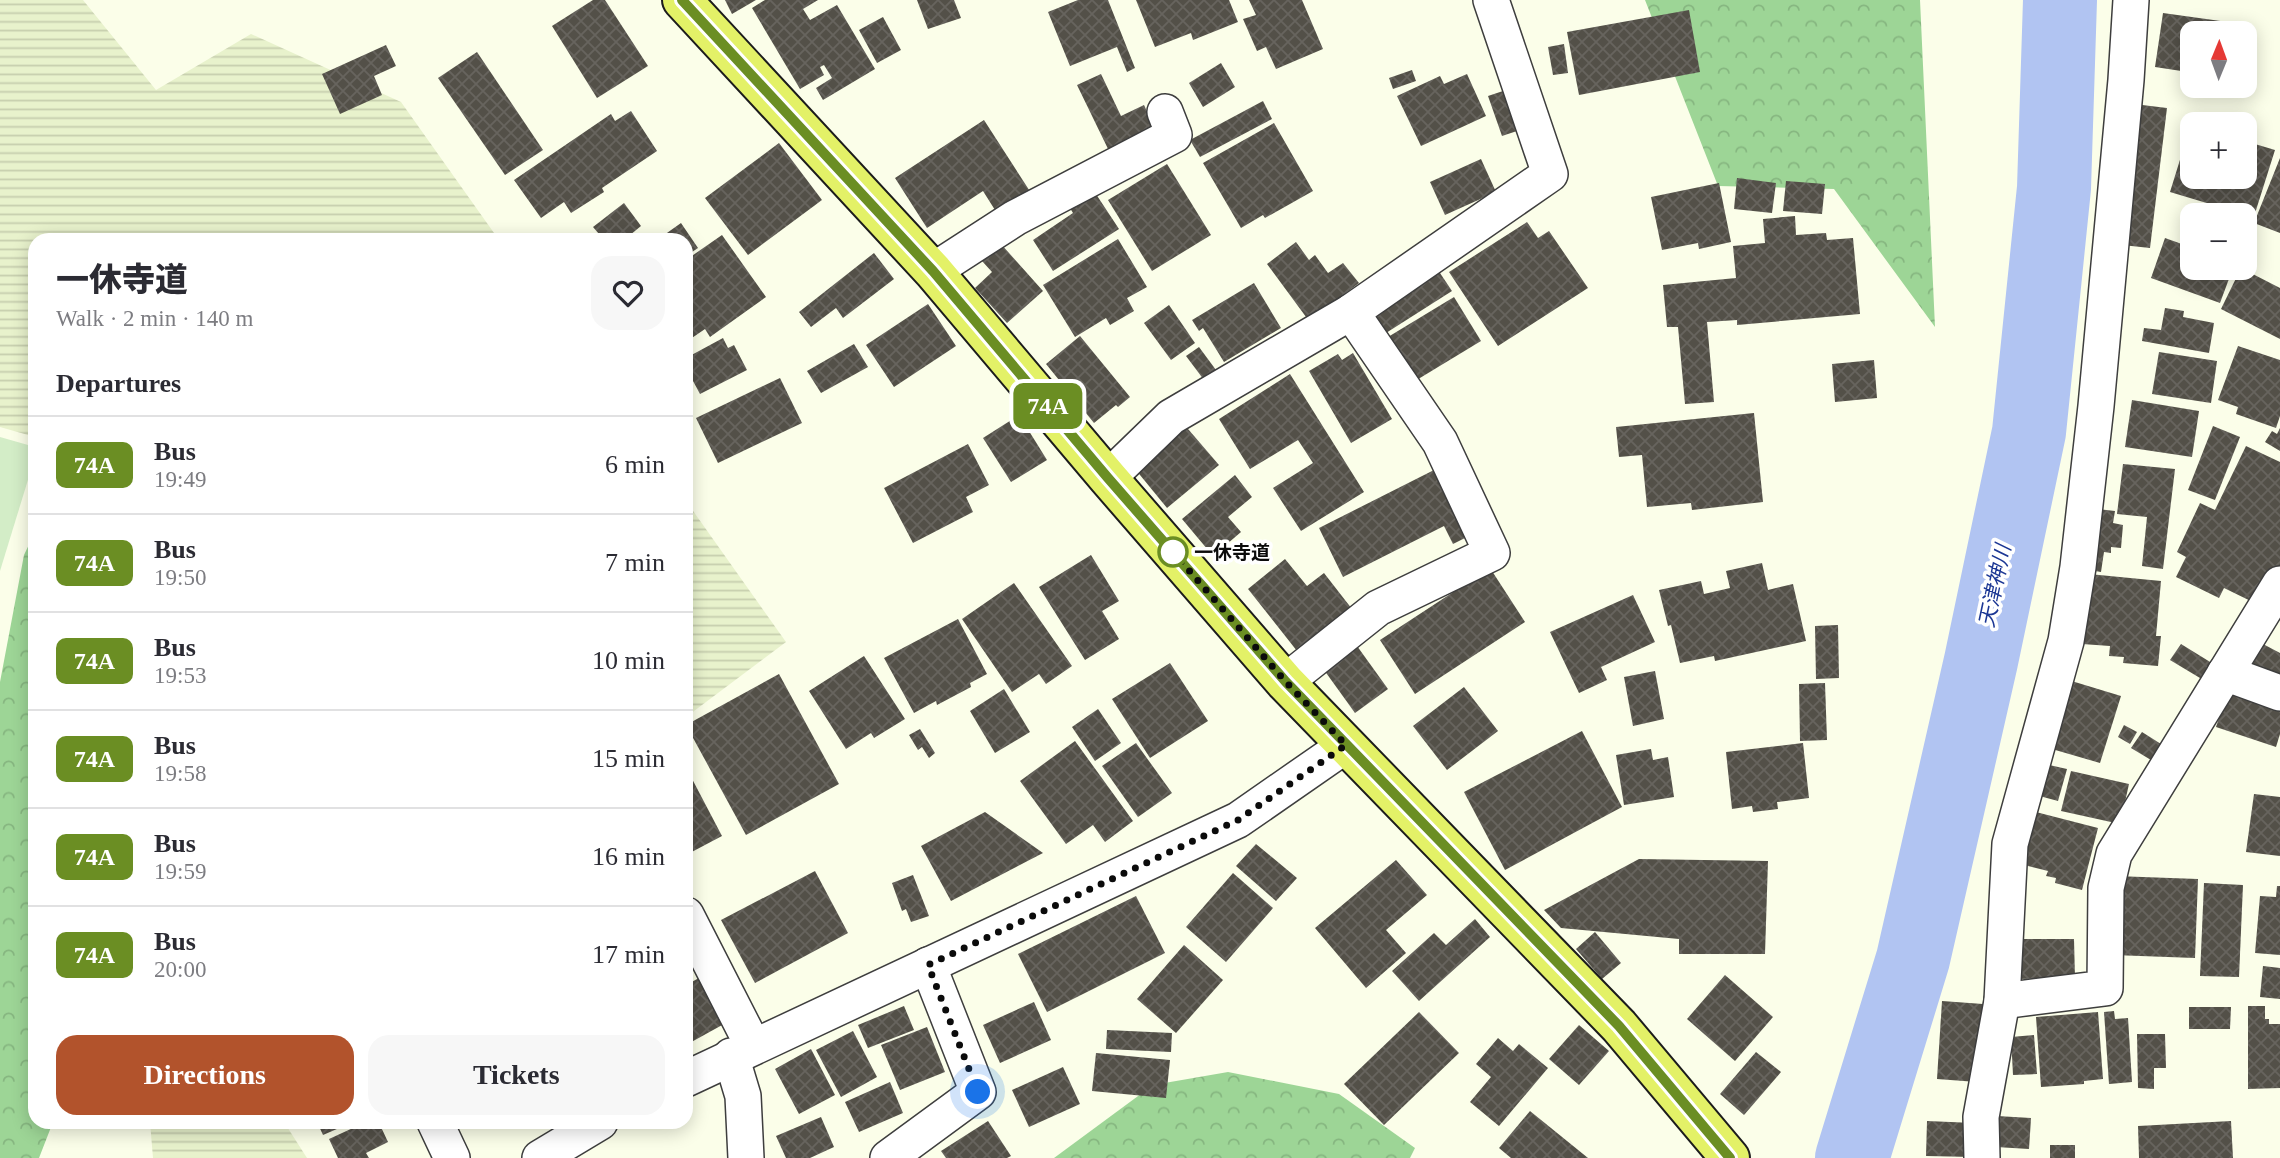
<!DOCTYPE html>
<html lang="en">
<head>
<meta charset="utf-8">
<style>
	body { margin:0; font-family:"Times New Roman","Noto Sans JP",serif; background:#f7f7f7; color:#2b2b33; height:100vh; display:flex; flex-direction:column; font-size:26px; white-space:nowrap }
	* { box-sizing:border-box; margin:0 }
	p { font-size:23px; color:#7c7c81 }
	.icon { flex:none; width:38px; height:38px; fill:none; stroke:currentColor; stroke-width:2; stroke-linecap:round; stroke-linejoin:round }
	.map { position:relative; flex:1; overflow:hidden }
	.panel { position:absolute; left:28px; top:233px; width:665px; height:896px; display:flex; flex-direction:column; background:#fff; border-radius:21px; box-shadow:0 4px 18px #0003 }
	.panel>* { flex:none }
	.badge { padding:0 14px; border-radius:10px; font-size:24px; line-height:46px }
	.needle { width:46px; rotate:1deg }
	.controls { position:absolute; left:2180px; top:21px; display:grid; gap:14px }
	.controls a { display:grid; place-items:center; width:77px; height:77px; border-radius:14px; background:#fff; box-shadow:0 4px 18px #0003; font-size:35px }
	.you { position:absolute; width:35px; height:35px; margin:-18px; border:5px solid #fff; border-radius:50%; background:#1a73e8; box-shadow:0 0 0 10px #1a73e833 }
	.map>.badge { position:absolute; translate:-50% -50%; box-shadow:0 0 0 4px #fff }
	h2 { padding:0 28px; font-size:26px; line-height:63px }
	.round { display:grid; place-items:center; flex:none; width:74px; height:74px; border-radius:21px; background:#f7f7f7 }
	.overview { display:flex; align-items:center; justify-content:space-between; height:119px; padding:0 28px }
	h1 { font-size:33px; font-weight:800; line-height:52px }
	.primary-button { display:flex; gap:14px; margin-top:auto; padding:14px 28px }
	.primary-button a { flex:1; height:80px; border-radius:21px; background:#b2532c; color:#fff; font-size:28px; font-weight:800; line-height:80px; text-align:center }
	.primary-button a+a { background:#f7f7f7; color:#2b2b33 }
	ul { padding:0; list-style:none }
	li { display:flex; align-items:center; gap:21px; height:98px; padding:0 28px; border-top:2px solid #e1e1e2 }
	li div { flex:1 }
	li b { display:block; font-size:26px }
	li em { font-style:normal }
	li .badge { min-width:77px; font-weight:700; text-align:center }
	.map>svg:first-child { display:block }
	.farmland { fill:url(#farmland-rules) }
	.forest { fill:url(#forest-crowns) }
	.pitch { fill:#d3edc7 }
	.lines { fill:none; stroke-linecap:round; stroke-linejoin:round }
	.river { stroke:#b1c4f2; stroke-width:74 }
	.building { fill:url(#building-cross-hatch) }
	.minor-casing { stroke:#3e3e3e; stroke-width:38 }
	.primary-casing { stroke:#1c1c1c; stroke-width:42 }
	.minor { stroke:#fff; stroke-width:35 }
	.primary { stroke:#e3f167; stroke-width:38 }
	.line-casing { stroke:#fff; stroke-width:16 }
	.line { stroke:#6b8e23; stroke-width:10 }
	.walk { stroke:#0b0b0b; stroke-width:7; stroke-dasharray:0 12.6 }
	.stop-dot { fill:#fff; stroke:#6b8e23; stroke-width:3.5 }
	.labels { text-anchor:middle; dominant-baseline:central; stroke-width:7; stroke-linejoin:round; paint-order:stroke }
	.stop-label { font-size:19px; font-weight:bold; fill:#0b0b0b; stroke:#fff; text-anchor:start }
	.water-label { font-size:21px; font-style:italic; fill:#1c3794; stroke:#fff }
</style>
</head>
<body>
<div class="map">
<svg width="2280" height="1158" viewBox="0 0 2280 1158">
	<defs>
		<pattern id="farmland-rules" width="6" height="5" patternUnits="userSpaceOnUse" patternTransform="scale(1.75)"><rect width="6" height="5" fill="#e8f2cc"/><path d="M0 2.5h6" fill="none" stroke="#c6ceae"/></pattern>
		<pattern id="forest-crowns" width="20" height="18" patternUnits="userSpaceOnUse" patternTransform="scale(1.75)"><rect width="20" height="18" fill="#9dd596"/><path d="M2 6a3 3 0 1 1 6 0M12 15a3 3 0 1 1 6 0" fill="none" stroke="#86b680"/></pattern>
		<pattern id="building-cross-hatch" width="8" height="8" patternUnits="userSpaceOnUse" patternTransform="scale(1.75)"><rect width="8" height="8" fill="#535048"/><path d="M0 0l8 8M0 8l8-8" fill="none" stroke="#67645e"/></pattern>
	</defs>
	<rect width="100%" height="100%" fill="#fbfee9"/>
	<!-- farmland -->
	<g class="farmland">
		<polygon points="0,0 83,0 156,90 251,34 401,102 499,240 35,240 35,437 0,427"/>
		<polygon points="686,501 786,642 686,717"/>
		<polygon points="150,1122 284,1122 307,1158 153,1158"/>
	</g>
	<!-- forest -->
	<g class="forest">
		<polygon points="1645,0 1920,0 1935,327 1834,189 1718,186"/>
		<polygon points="35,532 35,1122 53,1122 39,1158 0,1158 0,682 24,555"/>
		<polygon points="1228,1072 1339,1094 1415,1148 1410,1158 1054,1158 1153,1085"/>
	</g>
	<!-- pitch -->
	<polygon class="pitch" points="0,437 35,447 35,457 0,571"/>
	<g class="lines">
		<!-- river -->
		<polyline class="river" points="1852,1158 1913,959 1981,661 2029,432 2054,188 2060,0"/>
	</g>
	<!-- building -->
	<g class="building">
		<polygon points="593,0 605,0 648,66 597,98 552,26"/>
		<polygon points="725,0 756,0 732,14"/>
		<polygon points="765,0 818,0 803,9 810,20 837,5 875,69 823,100 816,88 832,78 824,65 820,67 824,75 800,89 752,8"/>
		<polygon points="917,0 954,0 961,18 928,29"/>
		<polygon points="1078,0 1108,0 1135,68 1127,72 1117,47 1070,66 1048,12"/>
		<polygon points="1136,0 1229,0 1238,22 1193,40 1191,33 1155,47"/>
		<polygon points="1249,0 1302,0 1323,49 1276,69 1266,47 1257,51 1243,19 1256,15"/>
		<polygon points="1689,10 1700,72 1579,95 1567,32"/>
		<polygon points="2163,13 2242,24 2240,33 2193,33 2193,78 2187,77 2188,72 2155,67"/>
		<polygon points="883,17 901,50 877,63 859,30"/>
		<polygon points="1564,44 1568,73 1553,75 1548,47"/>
		<polygon points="386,45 396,66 374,76 382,95 340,114 322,74"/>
		<polygon points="477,52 543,150 505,175 438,78"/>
		<polygon points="1221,63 1235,87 1203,107 1189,83"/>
		<polygon points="1412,70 1416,81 1393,89 1389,78"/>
		<polygon points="1101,74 1121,116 1144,105 1156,131 1110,153 1077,85"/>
		<polygon points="1467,74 1486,116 1421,146 1397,96 1440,76 1444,84"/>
		<polygon points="1503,91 1517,131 1502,136 1488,96"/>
		<polygon points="1263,101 1272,119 1200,157 1190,140"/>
		<polygon points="2134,104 2167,108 2150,248 2122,245"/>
		<polygon points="631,111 657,151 602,188 604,192 571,213 564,202 541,218 514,180 611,114 615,121"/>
		<polygon points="984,120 1033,196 1000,218 983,191 927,228 895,178"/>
		<polygon points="2192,121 2193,177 2245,177 2245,141 2275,150 2251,226 2245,224 2245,215 2206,215 2210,204 2170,192"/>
		<polygon points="1274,123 1313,191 1265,218 1263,215 1241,228 1203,163"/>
		<polygon points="779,143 822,200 748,255 705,198"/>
		<polygon points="2280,158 2280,233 2254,223"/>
		<polygon points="1481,159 1496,192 1445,215 1430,182"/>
		<polygon points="1167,164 1211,235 1152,271 1108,200"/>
		<polygon points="1737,178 1776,183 1772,213 1734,209"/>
		<polygon points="1786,181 1825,184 1822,214 1783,211"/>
		<polygon points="1719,183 1731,242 1699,249 1698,243 1662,250 1651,197"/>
		<polygon points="1090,185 1119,229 1053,271 1033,240 1073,213 1065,200"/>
		<polygon points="624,203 641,226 624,240 604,240 593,227"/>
		<polygon points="1795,216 1796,235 1826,233 1827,240 1853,238 1860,314 1737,325 1737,320 1707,322 1714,402 1685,404 1678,327 1667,327 1663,285 1736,278 1733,246 1765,243 1763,219"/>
		<polygon points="1527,222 1538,238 1549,231 1588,288 1498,346 1449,272"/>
		<polygon points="681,223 698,248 686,256 686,240 657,240"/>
		<polygon points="722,235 766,297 710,337 705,329 686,342 686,260"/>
		<polygon points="2165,238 2193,248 2193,268 2233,268 2220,303 2151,278"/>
		<polygon points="1118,239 1147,287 1127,298 1134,311 1110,325 1106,318 1075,337 1043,285"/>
		<polygon points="1296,242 1309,260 1315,255 1328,273 1343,263 1359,283 1309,321 1267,264"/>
		<polygon points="1001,244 1043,291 1007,323 975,288 992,272 982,261"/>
		<polygon points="874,253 894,279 843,318 836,308 811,327 799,312"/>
		<polygon points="1434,264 1452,291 1386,333 1368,305"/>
		<polygon points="2241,268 2280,288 2280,339 2221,309"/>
		<polygon points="1254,283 1281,328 1224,362 1203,328 1199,331 1192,320"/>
		<polygon points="1454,297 1481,341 1415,381 1388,337"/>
		<polygon points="928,304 956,346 894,387 866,345"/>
		<polygon points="1169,305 1195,343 1171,360 1144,323"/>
		<polygon points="2165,308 2184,311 2183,317 2214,323 2209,353 2142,341 2144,328 2161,330"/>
		<polygon points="1080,336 1130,397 1118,407 1116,405 1094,423 1046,364"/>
		<polygon points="723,338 728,348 734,345 747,370 700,394 686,368 686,358"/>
		<polygon points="854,344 868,367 821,393 807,371"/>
		<polygon points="2238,346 2280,360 2280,416 2276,428 2236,414 2238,407 2218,400"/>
		<polygon points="1199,347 1216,370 1204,380 1186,356"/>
		<polygon points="2159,352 2217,361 2211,403 2152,394"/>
		<polygon points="1353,353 1392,419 1351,443 1309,371 1338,354 1342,360"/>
		<polygon points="1874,360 1877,398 1835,402 1832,364"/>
		<polygon points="1290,374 1364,492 1301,531 1273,488 1313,463 1298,440 1250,469 1219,419"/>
		<polygon points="780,378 802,423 718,463 696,418"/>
		<polygon points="2132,400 2199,411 2192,457 2125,447"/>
		<polygon points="1754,413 1763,502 1692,510 1691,503 1647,507 1642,455 1619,457 1616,427"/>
		<polygon points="1019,415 1047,460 1011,482 983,438"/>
		<polygon points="1182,422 1219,465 1167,508 1131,464"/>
		<polygon points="2213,426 2240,437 2215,500 2188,490"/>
		<polygon points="2280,428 2280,451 2265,442 2272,431 2277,434"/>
		<polygon points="968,444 989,485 966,497 973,512 913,543 884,488"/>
		<polygon points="2246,446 2280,462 2280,572 2263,607 2224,588 2219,598 2176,577 2186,557 2177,552 2200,503 2215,510"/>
		<polygon points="2123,464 2175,469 2163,569 2142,566 2147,517 2117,514"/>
		<polygon points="1438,468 1473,534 1453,544 1444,526 1343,577 1319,528"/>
		<polygon points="1235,475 1252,497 1228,517 1241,532 1213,556 1182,519"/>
		<polygon points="2089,508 2115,511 2113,523 2123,525 2121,548 2111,547 2111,553 2104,552 2101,572 2082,569"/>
		<polygon points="1091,555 1119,601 1102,611 1119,639 1085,660 1039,587"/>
		<polygon points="1285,559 1307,586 1324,573 1352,609 1297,651 1248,589"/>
		<polygon points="1762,563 1768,590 1793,584 1806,641 1715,661 1714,656 1680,663 1671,625 1668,626 1659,590 1701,581 1704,594 1730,588 1726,571"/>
		<polygon points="1490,568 1525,622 1415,694 1380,640"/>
		<polygon points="2089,574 2161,581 2156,636 2161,636 2158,666 2123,663 2124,657 2109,656 2110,646 2082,644"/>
		<polygon points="1014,583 1072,666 1046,684 1039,674 1012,692 962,619"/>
		<polygon points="1633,595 1655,642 1601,667 1607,680 1579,693 1550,632"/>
		<polygon points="958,619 987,674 970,683 971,687 937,705 936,701 914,713 884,658"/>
		<polygon points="1838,625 1839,678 1816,679 1815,626"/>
		<polygon points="1352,639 1388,689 1355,713 1319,663"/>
		<polygon points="2181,644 2215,665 2205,681 2170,660"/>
		<polygon points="2263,644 2280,653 2280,684 2250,669"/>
		<polygon points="864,656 905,719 874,738 871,733 846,749 809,691"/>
		<polygon points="1170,663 1208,721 1150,758 1112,699"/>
		<polygon points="1655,671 1664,719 1633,726 1624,677"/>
		<polygon points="779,674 839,784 746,835 686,725"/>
		<polygon points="2065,679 2121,696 2100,763 2045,747"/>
		<polygon points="1825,683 1827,740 1800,741 1799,684"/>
		<polygon points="2230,684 2280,702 2280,734 2276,747 2216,727"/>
		<polygon points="1464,687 1498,731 1447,770 1413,726"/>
		<polygon points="1004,689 1030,732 995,753 970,711"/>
		<polygon points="1098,709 1121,743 1095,761 1072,727"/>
		<polygon points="2124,725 2137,732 2130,744 2118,737"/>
		<polygon points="920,729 935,753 929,758 922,747 918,750 909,735"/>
		<polygon points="1582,731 1622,807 1505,870 1464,792"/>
		<polygon points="2142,732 2161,744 2151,760 2131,748"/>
		<polygon points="1075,741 1133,821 1105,842 1093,825 1066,844 1020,781"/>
		<polygon points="1136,743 1172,793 1138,817 1102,766"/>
		<polygon points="1803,743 1809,798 1777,802 1778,809 1753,812 1752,806 1732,809 1726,752"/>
		<polygon points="1651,749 1653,760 1668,757 1674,797 1624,805 1616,755"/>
		<polygon points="2036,762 2067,769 2058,801 2028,793"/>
		<polygon points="2071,771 2129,784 2120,824 2061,811"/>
		<polygon points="690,775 722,836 686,855 686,778"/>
		<polygon points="2254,794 2280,797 2280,856 2246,852"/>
		<polygon points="2028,810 2098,828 2082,890 2055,883 2056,878 2046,876 2048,871 2016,863"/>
		<polygon points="985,812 1043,853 951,901 921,846"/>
		<polygon points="1256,844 1297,878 1276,901 1236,866"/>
		<polygon points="1639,859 1768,861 1765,954 1679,954 1679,939 1561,928 1544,910"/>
		<polygon points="1396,860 1427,895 1386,930 1406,953 1366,988 1315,928"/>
		<polygon points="815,871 848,933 755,983 721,920"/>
		<polygon points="1233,873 1273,908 1226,962 1186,927"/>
		<polygon points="913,875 929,916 911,922 906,909 902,911 892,883"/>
		<polygon points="2115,876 2198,879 2195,958 2113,955"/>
		<polygon points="2204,883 2243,885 2239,977 2200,976"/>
		<polygon points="2277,886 2280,886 2280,955 2255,953 2260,896 2276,897"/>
		<polygon points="1136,896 1165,953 1047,1012 1018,954"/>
		<polygon points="1475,919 1490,937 1419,1001 1392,971 1434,933 1446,945"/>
		<polygon points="1595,932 1621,963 1602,979 1576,949"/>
		<polygon points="2009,939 2074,939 2075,978 2010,979"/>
		<polygon points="1184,945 1223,980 1176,1033 1137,999"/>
		<polygon points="2263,966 2280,968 2280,999 2260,997"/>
		<polygon points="1725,975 1773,1017 1735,1061 1687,1019"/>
		<polygon points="699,978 724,1024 686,1045 686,985"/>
		<polygon points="1942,1001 1983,1004 1977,1082 1937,1079"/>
		<polygon points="1034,1002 1051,1040 1000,1063 983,1025"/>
		<polygon points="904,1006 914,1030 868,1048 858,1025"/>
		<polygon points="2248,1006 2265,1006 2265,1019 2269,1019 2269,1024 2280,1024 2280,1088 2248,1089"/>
		<polygon points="2189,1007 2231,1007 2230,1029 2189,1029"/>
		<polygon points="2114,1011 2115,1019 2128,1018 2132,1082 2109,1084 2104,1012"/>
		<polygon points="1419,1012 1459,1053 1384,1125 1344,1084"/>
		<polygon points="2098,1012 2103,1079 2084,1081 2084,1084 2041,1087 2036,1017"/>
		<polygon points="1579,1025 1609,1051 1579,1085 1549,1059"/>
		<polygon points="927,1027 945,1072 900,1090 881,1045"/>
		<polygon points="1107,1030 1172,1033 1171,1052 1106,1049"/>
		<polygon points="853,1031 877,1077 841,1097 816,1050"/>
		<polygon points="2137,1034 2165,1034 2166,1068 2154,1068 2154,1089 2138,1088"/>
		<polygon points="2034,1035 2037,1074 2013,1075 2011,1037"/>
		<polygon points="1498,1038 1513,1051 1519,1044 1548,1068 1499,1126 1470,1102 1491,1077 1476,1064"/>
		<polygon points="811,1049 835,1095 799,1114 775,1069"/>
		<polygon points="1756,1052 1781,1072 1744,1115 1720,1094"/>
		<polygon points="1096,1053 1170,1060 1166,1098 1092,1091"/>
		<polygon points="1063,1067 1080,1104 1029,1127 1012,1090"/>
		<polygon points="890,1082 903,1113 859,1132 845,1102"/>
		<polygon points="1530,1111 1588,1158 1511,1158 1499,1148"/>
		<polygon points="1997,1116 2031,1118 2029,1149 1996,1147"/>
		<polygon points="821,1117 834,1147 810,1158 786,1158 776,1136"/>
		<polygon points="988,1121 1011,1156 1007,1158 946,1158 941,1151"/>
		<polygon points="1927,1121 1974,1123 1973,1157 1926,1156"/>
		<polygon points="2231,1121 2233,1158 2139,1158 2138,1126"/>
		<polygon points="317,1122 353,1122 323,1135"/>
		<polygon points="366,1122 388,1122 389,1124 381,1127 388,1142 366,1153 369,1158 338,1158 329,1139"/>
		<rect x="2050" y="1145" width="25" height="13"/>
	</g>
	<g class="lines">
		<!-- minor casing -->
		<g class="minor-casing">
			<g id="minor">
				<polyline points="933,271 1015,218 1174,135 1165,112"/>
				<polyline points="1108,478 1171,417 1351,312 1550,174 1491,0"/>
				<polyline points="2225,673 2280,693"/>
				<polyline points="1285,682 1378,608 1492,553 1440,442 1351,312"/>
				<polyline points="686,915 753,1046"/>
				<polyline points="2002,1001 2105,988 2106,888 2114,854 2280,584"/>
				<polyline points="731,1056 743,1096 746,1158"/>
				<polyline points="686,1079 1238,820 1346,745"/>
				<polyline points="435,1122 452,1158"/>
				<polyline points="540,1158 600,1122"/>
				<polyline points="888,1158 978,1092 928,965"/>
				<polyline points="1982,1158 1981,1117 2002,1001 2010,844 2066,641 2078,567 2096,406 2126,80 2131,0"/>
			</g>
		</g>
		<!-- primary casing -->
		<g class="primary-casing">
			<polyline id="primary" points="682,0 933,271 1108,478 1285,682 1619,1026 1730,1158"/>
		</g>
		<!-- minor -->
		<use href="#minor" class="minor"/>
		<!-- primary -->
		<use href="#primary" class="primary"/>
	</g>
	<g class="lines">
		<!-- line casing -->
		<g class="line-casing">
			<polyline id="line" points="682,0 933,271 1108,478 1286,682 1619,1026 1730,1158"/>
		</g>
		<!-- line -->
		<use href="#line" class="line"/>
		<!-- walk -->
		<polyline class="walk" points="978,1092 928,965 1238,820 1346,745 1286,682 1173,552"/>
	</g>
	<!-- markers -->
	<circle class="stop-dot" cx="1173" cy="552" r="14"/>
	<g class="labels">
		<!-- stop labels -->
		<g class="stop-label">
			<text x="1194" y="552">一休寺道</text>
		</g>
		<!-- water labels -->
		<g class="water-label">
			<text transform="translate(1995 586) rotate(-78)">天津神川</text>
		</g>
	</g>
</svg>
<div class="controls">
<a><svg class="needle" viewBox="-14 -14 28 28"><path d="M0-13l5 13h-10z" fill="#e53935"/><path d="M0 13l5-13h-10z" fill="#7c7c81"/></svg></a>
<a>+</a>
<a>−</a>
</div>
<div class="you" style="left:978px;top:1092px"></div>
<b class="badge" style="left:1048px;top:406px;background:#6b8e23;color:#fff">74A</b>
<section class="panel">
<div class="overview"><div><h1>一休寺道</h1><p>Walk · 2 min · 140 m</p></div><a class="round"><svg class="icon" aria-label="heart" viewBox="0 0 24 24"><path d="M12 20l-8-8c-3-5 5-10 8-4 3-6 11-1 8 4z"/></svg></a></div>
<h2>Departures</h2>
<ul>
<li><span class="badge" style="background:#6b8e23;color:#fff">74A</span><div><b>Bus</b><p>19:49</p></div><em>6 min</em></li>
<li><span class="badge" style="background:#6b8e23;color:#fff">74A</span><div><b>Bus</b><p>19:50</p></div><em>7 min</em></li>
<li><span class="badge" style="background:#6b8e23;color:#fff">74A</span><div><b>Bus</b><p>19:53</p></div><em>10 min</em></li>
<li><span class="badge" style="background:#6b8e23;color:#fff">74A</span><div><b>Bus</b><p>19:58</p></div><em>15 min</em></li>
<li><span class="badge" style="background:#6b8e23;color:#fff">74A</span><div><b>Bus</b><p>19:59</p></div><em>16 min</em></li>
<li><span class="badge" style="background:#6b8e23;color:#fff">74A</span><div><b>Bus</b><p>20:00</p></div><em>17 min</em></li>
</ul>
<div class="primary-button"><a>Directions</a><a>Tickets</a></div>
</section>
</div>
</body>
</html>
